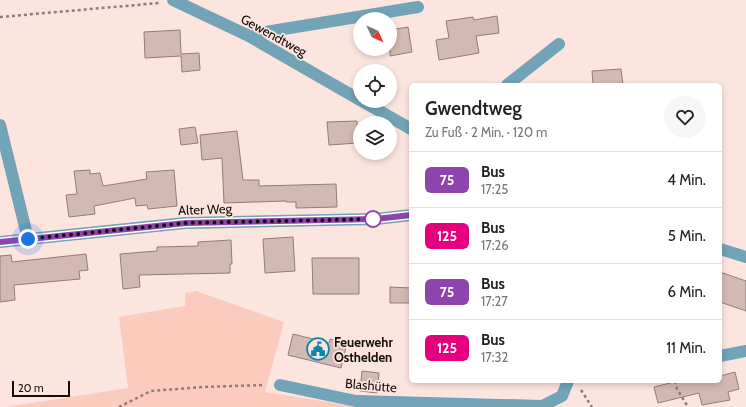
<!DOCTYPE html>
<html lang="de">
<head>
<meta charset="utf-8">
<style>
	body { margin:0; font-family:Cabin,sans-serif; background:#f6f6f6; color:#222; height:100vh; display:flex; flex-direction:column; font-size:15px; white-space:nowrap }
	* { box-sizing:border-box; margin:0 }
	p { font-size:13px; color:#767676 }
	.icon { flex:none; width:22px; height:22px; fill:none; stroke:currentColor; stroke-width:2; stroke-linecap:round; stroke-linejoin:round }
	.map { position:relative; flex:1; overflow:hidden }
	.side { position:absolute; left:409px; top:83px; width:313px; height:300px; display:flex; flex-direction:column; background:#fff; border-radius:6px; box-shadow:0 2px 6px #0003 }
	.side>* { flex:none }
	.badge { padding:0 8px; border-radius:6px; font-size:14px; line-height:26px }
	.needle { width:26px; rotate:134deg }
	.fabs { position:absolute; left:353px; top:12px; display:grid; gap:8px }
	.fabs a { display:grid; place-items:center; width:44px; height:44px; border-radius:50%; background:#fff; box-shadow:0 2px 6px #0003; font-size:20px }
	.scale { position:absolute; left:12px; bottom:10px; width:58px; box-sizing:border-box; padding-left:4px; border:2px solid #150c0a; border-top:0; font-size:11px; line-height:14px; white-space:nowrap; color:#150c0a; -webkit-text-stroke:3px #fce5df; paint-order:stroke }
	.you { position:absolute; width:20px; height:20px; margin:-10px; border:3px solid #fff; border-radius:50%; background:#1a73e8; box-shadow:0 0 0 6px #1a73e833 }
	.map>.badge { position:absolute; translate:-50% -50%; box-shadow:0 0 0 2px #fff }
	.round { display:grid; place-items:center; flex:none; width:42px; height:42px; border-radius:21px; background:#f6f6f6 }
	.head { display:flex; align-items:center; justify-content:space-between; height:68px; padding:0 16px }
	h1 { font-size:19px; font-weight:600; line-height:30px }
	ul { padding:0; list-style:none }
	li { display:flex; align-items:center; gap:12px; height:56px; padding:0 16px; border-top:1px solid #e0e0e0 }
	li div { flex:1 }
	li b { display:block; font-size:15px }
	li em { font-style:normal }
	li .badge { min-width:44px; font-weight:700; text-align:center }
	.map>svg:first-child { display:block }
	.green { fill:#fbcbbe }
	.building { fill:#d4b9b2; stroke:#957d76 }
	.lines { fill:none; stroke-linecap:round; stroke-linejoin:round }
	.path { stroke:#8d7c78; stroke-width:2.5; stroke-dasharray:3 3; stroke-linecap:butt }
	.minor { stroke:#72a3b7; stroke-width:12 }
	.line-casing { stroke:#fff; stroke-width:9 }
	.line { stroke:#8e44ad; stroke-width:6 }
	.walk { stroke:#150c0a; stroke-width:4; stroke-dasharray:0 7.2 }
	.stop-dot { fill:#fff; stroke:#8e44ad; stroke-width:2 }
	.labels { text-anchor:middle; dominant-baseline:central; stroke-width:3.5; stroke-linejoin:round; paint-order:stroke }
	.street-label { font-size:13px; fill:#150c0a; stroke:#fce5df }
	.poi-label { font-size:13px; font-weight:bold; fill:#150c0a; stroke:#fce5df; text-anchor:start }
</style>
</head>
<body>
<div class="map">
<svg width="746" height="407" viewBox="0 0 746 407">
	<rect width="100%" height="100%" fill="#fce5df"/>
	<!-- green -->
	<polygon class="green" points="196,291 284,322 265,392 359,407 6,407 128,388 119,317 185,306 185,293"/>
	<!-- building -->
	<g class="building">
		<polygon points="497,16 499,33 476,36 479,53 439,60 436,40 449,38 446,21 473,17 474,20"/>
		<polygon points="408,27 412,52 390,56 390,30"/>
		<polygon points="180,30 181,54 199,53 200,70 182,72 181,56 145,58 144,32"/>
		<polygon points="621,69 623,85 593,85 592,71"/>
		<polygon points="357,121 358,143 329,145 327,122"/>
		<polygon points="195,127 198,143 181,145 179,129"/>
		<polygon points="237,131 243,180 259,180 259,186 336,184 337,207 296,208 296,202 286,202 286,201 224,203 222,158 202,160 200,135"/>
		<polygon points="90,170 90,174 100,173 103,186 147,179 146,172 174,170 177,206 148,209 147,205 136,206 135,198 94,206 95,214 69,217 66,195 77,194 74,171"/>
		<polygon points="293,237 295,271 265,273 263,239"/>
		<polygon points="231,240 232,264 230,264 230,273 139,275 140,287 123,289 120,254 157,251 157,247 198,246 198,242"/>
		<polygon points="86,254 88,270 79,271 80,279 14,285 15,300 0,302 0,256 11,255 12,262"/>
		<polygon points="312,258 359,258 359,294 313,294"/>
		<polygon points="720,272 746,281 746,311 720,302"/>
		<polygon points="390,287 411,288 411,303 390,303"/>
		<polygon points="293,334 329,343 330,339 347,343 341,368 288,355"/>
		<polygon points="362,371 379,373 377,393 360,391"/>
		<polygon points="735,372 739,389 728,392 730,400 702,405 699,393 658,403 654,387 678,381 720,381 720,376"/>
	</g>
	<g class="lines">
		<!-- path -->
		<g class="path">
			<polyline points="0,17 159,3"/>
			<polyline points="675,381 677,389 688,407"/>
			<polyline points="581,390 592,407"/>
			<polyline points="119,407 151,391 203,387 265,385"/>
		</g>
		<!-- minor -->
		<g class="minor">
			<polyline points="173,0 247,35 360,100"/>
			<polyline points="247,35 418,7"/>
			<polyline points="507,85 559,44"/>
			<polyline points="362,101 411,129"/>
			<polyline points="0,125 28,239"/>
			<polyline points="0,242 185,223 376,219 411,215"/>
			<polyline points="720,249 746,257"/>
			<polyline points="720,356 746,351"/>
			<polyline points="280,385 356,401 542,406 562,396 568,381"/>
		</g>
	</g>
	<g class="lines">
		<!-- line casing -->
		<g class="line-casing">
			<polyline id="line" points="0,242 186,223 376,219 411,215"/>
		</g>
		<!-- line -->
		<use href="#line" class="line"/>
		<!-- walk -->
		<polyline class="walk" points="28,239 186,223 376,219 373,219"/>
	</g>
	<!-- icons -->
	<defs>
		<g id="civic-ring" transform="scale(1.15)"><circle r="9.5" fill="#fce5df" stroke="#0d86aa" stroke-width="1.5"/><path d="M-.6-6.5H3V-4.5H.6V-3L4-1V1h2V6H-6V1h2V-1L-.6-3ZM-1.2 2.5V6h2.4V2.5Z" fill="#0d86aa"/></g>
	</defs>
	<g fill-rule="evenodd">
		<use href="#civic-ring" x="318" y="349"/>
	</g>
	<!-- markers -->
	<circle class="stop-dot" cx="373" cy="219" r="8"/>
	<g class="labels">
		<!-- street labels -->
		<g class="street-label">
			<text transform="translate(274 35) rotate(29)">Gewendtweg</text>
			<text transform="translate(205 209) rotate(-2)">Alter Weg</text>
			<text transform="translate(371 385) rotate(5)">Blashütte</text>
		</g>
		<!-- poi labels -->
		<g class="poi-label">
			<text x="334" y="342">Feuerwehr<tspan x="334" dy="15">Osthelden</tspan></text>
		</g>
	</g>
</svg>
<div class="fabs">
<a><svg class="needle" viewBox="-14 -14 28 28"><path d="M0-13l5 13h-10z" fill="#e53935"/><path d="M0 13l5-13h-10z" fill="#767676"/></svg></a>
<a><svg class="icon" aria-label="locate" viewBox="0 0 24 24"><circle cx="12" cy="12" r="6"/><path d="M12 2v4M12 18v4M2 12h4M18 12h4"/></svg></a>
<a><svg class="icon" aria-label="layers" viewBox="0 0 24 24"><path d="M12 4l9 5-9 5-9-5zM3 14l9 5 9-5"/></svg></a>
</div>
<div class="scale">20 m</div>
<div class="you" style="left:28px;top:239px"></div>
<section class="side">
<div class="head"><div><h1>Gwendtweg</h1><p>Zu Fuß · 2 Min. · 120 m</p></div><a class="round"><svg class="icon" aria-label="heart" viewBox="0 0 24 24"><path d="M12 20l-8-8c-3-5 5-10 8-4 3-6 11-1 8 4z"/></svg></a></div>
<ul>
<li><span class="badge" style="background:#8e44ad;color:#fff">75</span><div><b>Bus</b><p>17:25</p></div><em>4 Min.</em></li>
<li><span class="badge" style="background:#e6007e;color:#fff">125</span><div><b>Bus</b><p>17:26</p></div><em>5 Min.</em></li>
<li><span class="badge" style="background:#8e44ad;color:#fff">75</span><div><b>Bus</b><p>17:27</p></div><em>6 Min.</em></li>
<li><span class="badge" style="background:#e6007e;color:#fff">125</span><div><b>Bus</b><p>17:32</p></div><em>11 Min.</em></li>
</ul>
</section>
</div>
</body>
</html>
